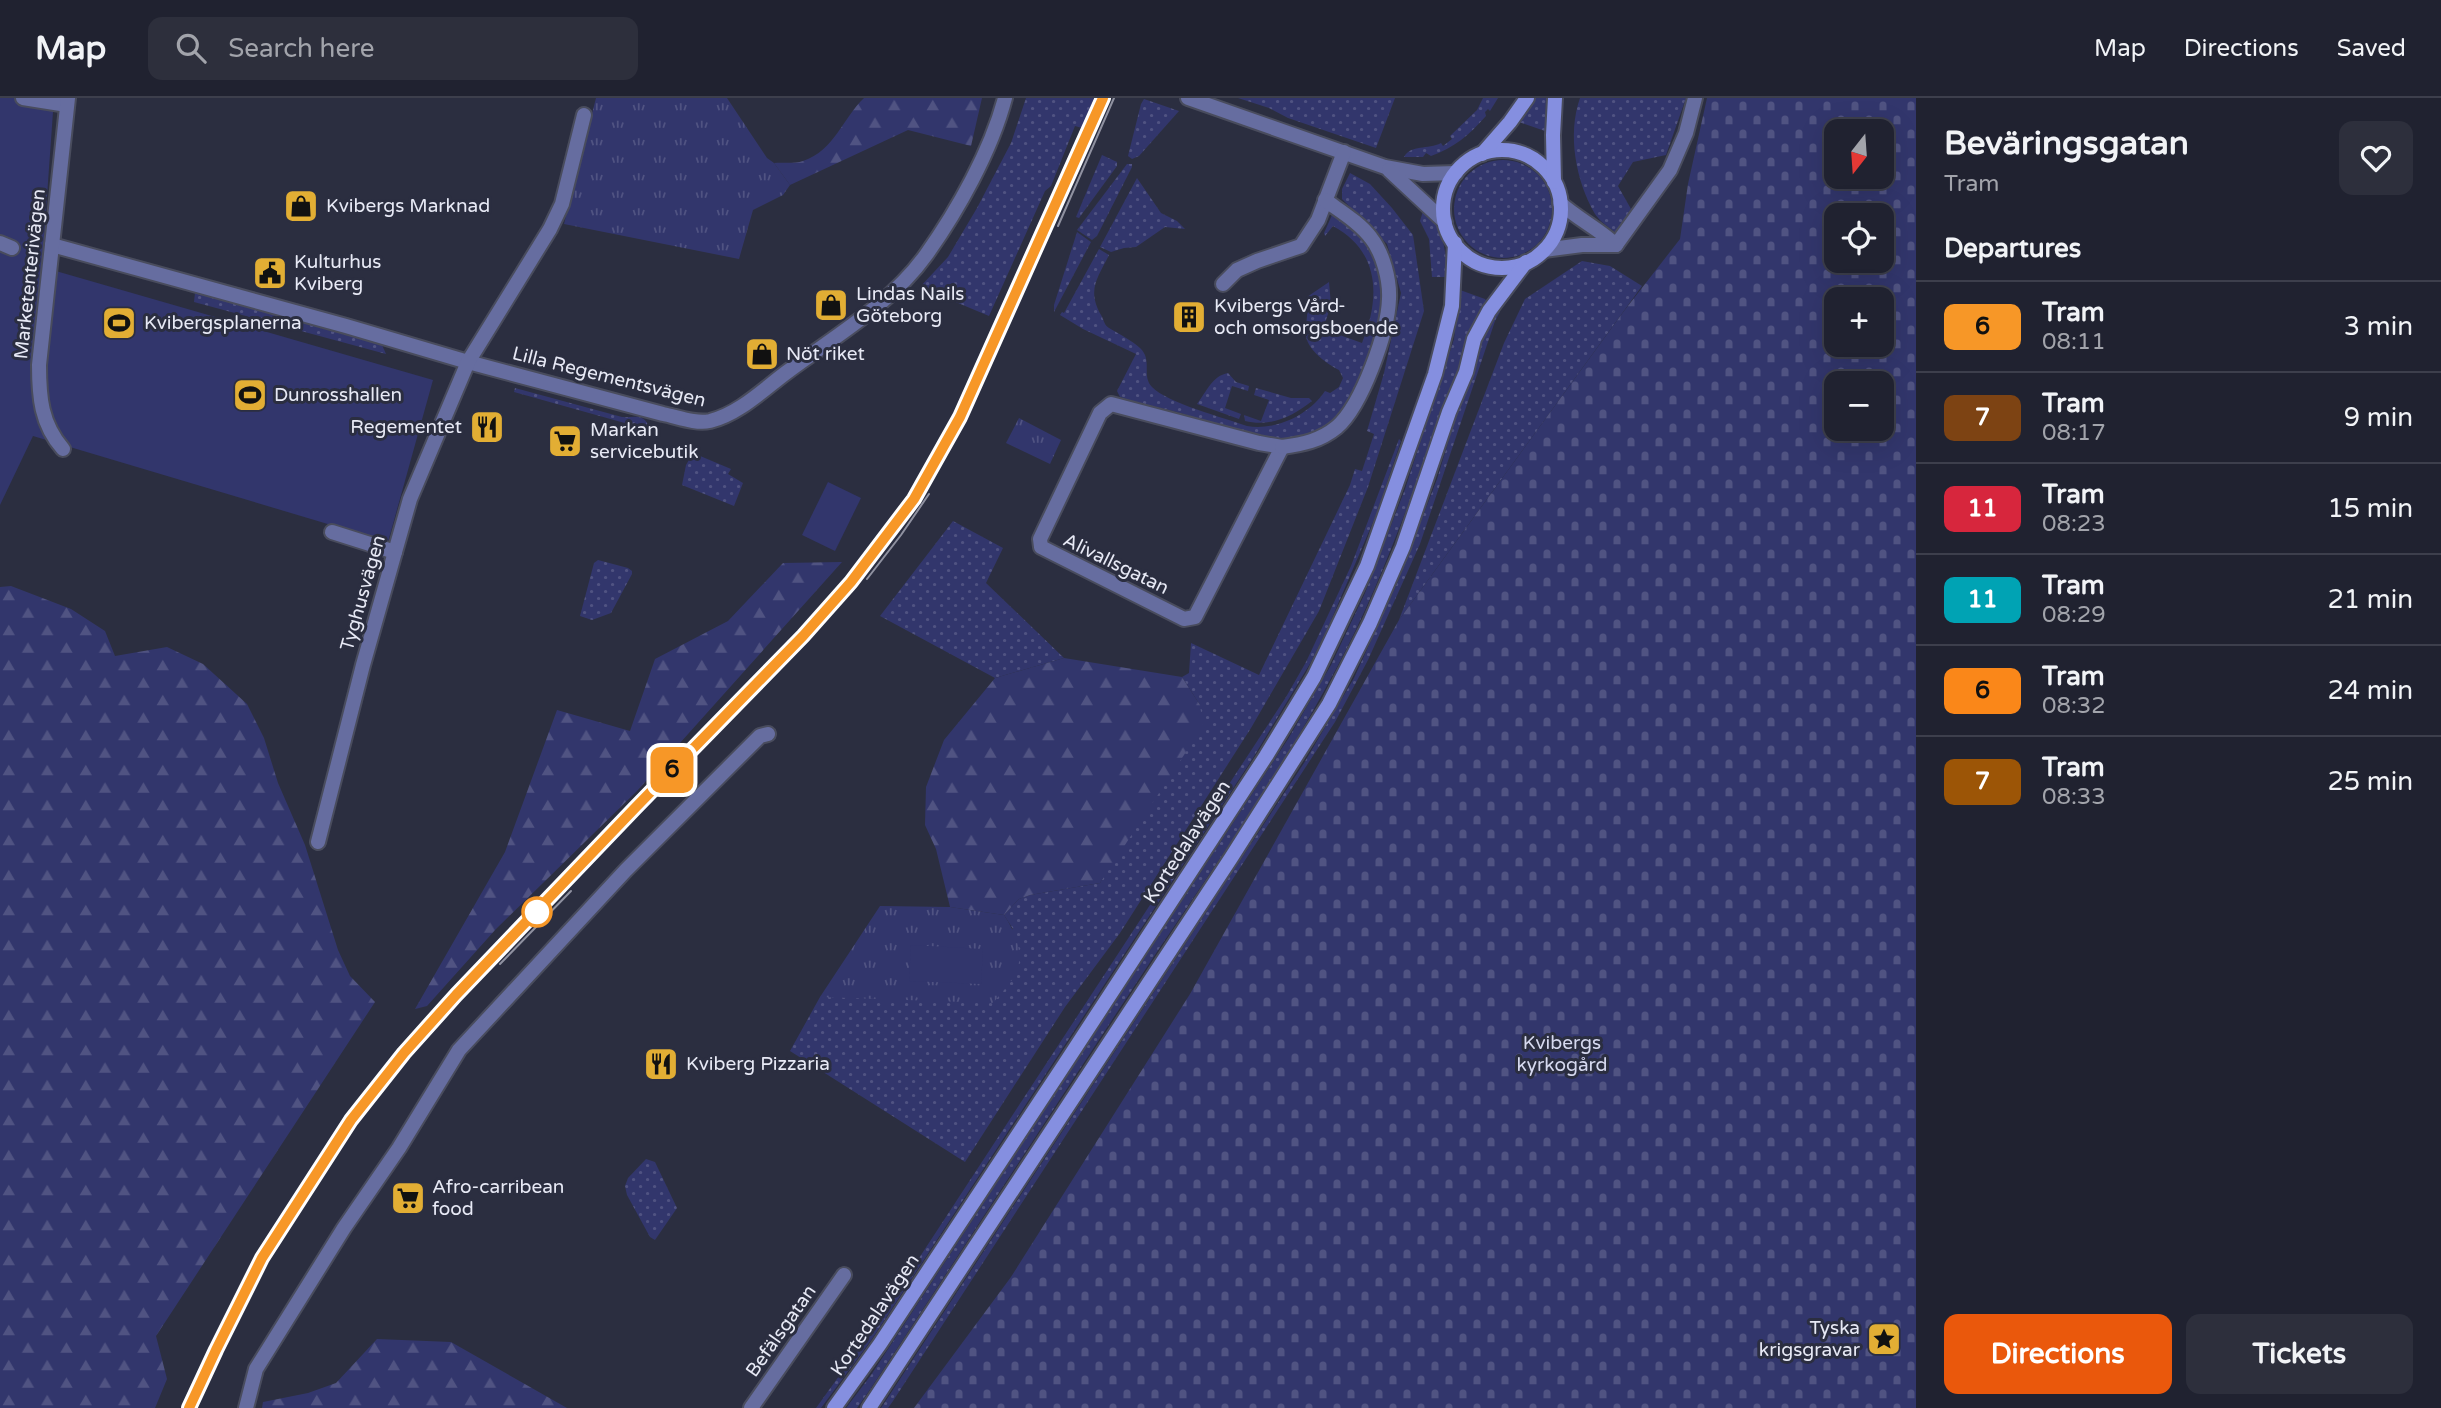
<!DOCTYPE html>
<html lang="en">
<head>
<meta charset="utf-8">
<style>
	body { margin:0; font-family:"Varela Round",sans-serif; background:#2d2f3c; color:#f1f3f6; height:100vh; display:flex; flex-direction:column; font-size:26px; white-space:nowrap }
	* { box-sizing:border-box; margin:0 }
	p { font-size:23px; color:#a2a4ab }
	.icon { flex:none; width:38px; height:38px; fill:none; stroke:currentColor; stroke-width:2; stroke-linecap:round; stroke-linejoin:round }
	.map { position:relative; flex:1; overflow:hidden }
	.drawer { display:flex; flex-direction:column; background:#202230; width:525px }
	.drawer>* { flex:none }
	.badge { padding:0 14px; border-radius:10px; font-size:24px; line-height:46px }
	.needle { width:46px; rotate:197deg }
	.tools { position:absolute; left:1824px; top:21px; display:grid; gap:14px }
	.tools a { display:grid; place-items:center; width:70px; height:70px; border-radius:14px; background:#202230; box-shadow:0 7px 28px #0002,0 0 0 2px #3d3f4c; font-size:35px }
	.map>.badge { position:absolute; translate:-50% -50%; box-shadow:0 0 0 4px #fff }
	h2 { padding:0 28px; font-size:26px; line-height:63px }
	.round { display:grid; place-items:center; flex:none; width:74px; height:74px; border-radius:14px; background:#2d2f3c }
	.head { display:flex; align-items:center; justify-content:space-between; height:119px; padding:0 28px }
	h1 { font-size:33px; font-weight:800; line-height:52px }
	.primary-button { display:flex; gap:14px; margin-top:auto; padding:14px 28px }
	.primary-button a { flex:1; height:80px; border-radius:14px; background:#ea580c; color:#fff; font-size:28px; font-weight:800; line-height:80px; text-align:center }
	.primary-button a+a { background:#2d2f3c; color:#f1f3f6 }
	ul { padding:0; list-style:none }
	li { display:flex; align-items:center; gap:21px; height:91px; padding:0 28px; border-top:2px solid #3d3f4c }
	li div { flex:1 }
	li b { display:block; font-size:26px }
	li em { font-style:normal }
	li .badge { min-width:77px; font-weight:700; text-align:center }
	header { display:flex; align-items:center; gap:42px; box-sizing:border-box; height:98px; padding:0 35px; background:#202230; border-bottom:2px solid #3d3f4c }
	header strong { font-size:33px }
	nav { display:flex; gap:38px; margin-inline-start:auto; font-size:24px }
	.search { width:490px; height:63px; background:#2d2f3c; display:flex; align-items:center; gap:18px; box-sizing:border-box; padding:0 24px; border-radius:14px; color:#a2a4ab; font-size:26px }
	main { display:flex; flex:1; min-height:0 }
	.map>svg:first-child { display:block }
	.grass { fill:url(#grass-dots) }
	.forest { fill:url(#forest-firs) }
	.cemetery { fill:url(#cemetery-stones); fill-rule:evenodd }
	.park { fill:url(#park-tufts) }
	.pitch { fill:#32366c }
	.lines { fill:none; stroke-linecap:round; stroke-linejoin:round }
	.minor-casing { stroke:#494c5d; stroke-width:18 }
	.secondary-casing { stroke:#494c5d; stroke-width:18 }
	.minor { stroke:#666da0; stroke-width:14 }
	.secondary { stroke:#858fe0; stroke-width:14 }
	.tram { stroke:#8f91a0; stroke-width:2 }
	.line-casing { stroke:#fff; stroke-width:16 }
	.line { stroke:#f79727; stroke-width:10 }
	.stop-dot { fill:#fff; stroke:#f79727; stroke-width:3.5 }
	.labels { text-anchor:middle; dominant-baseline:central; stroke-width:6; stroke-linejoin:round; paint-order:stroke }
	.poi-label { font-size:19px; fill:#e7e9f5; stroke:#2b2e40; text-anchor:start }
	.street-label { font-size:19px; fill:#e7e9f5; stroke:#2b2e40 }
	.park-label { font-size:19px; fill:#d6d9ef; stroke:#2b2e40 }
</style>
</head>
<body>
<header>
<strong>Map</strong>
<div class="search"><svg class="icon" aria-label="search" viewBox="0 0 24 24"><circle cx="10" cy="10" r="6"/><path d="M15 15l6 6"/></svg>Search here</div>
<nav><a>Map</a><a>Directions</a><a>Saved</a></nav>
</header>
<main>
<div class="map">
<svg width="1916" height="1310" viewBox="0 0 1916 1310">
	<defs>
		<pattern id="grass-dots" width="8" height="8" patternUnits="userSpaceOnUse" patternTransform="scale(1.75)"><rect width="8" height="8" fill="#32366c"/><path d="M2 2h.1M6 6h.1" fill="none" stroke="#505382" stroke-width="1.8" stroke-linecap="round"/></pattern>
		<pattern id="forest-firs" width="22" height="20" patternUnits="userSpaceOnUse" patternTransform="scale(1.75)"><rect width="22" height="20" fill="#32366c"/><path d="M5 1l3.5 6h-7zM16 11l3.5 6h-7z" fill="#505382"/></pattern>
		<pattern id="cemetery-stones" width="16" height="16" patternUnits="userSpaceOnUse" patternTransform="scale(1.75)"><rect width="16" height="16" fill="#32366c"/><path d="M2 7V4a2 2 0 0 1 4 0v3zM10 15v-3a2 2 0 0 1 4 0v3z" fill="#505382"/></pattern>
		<pattern id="park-tufts" width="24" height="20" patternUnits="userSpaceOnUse" patternTransform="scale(1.75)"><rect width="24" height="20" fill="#32366c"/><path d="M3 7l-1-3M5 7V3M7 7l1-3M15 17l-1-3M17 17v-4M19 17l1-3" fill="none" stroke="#505382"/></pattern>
	</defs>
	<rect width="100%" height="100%" fill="#2b2e40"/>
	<!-- grass -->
	<g class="grass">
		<polygon points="1026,0 1094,0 1082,30 1075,28 1051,88 1045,93 989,218 920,189 948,159 977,110 1011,45"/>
		<polygon points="1238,0 1395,0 1376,50 1288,20 1269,10"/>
		<path d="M 1483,0 L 1498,0 L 1490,13 L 1488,11 L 1485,14 L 1486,18 C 1469,37 1454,50 1431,58 L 1426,55 L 1423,59 L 1404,59 C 1411,46 1428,52 1441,45 L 1443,48 L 1452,41 L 1450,38 L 1477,12 Z"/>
		<polygon points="1534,0 1546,0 1545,33 1519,24"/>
		<path d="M 1580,0 L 1686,0 L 1666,57 L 1633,64 L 1618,88 L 1631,111 L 1616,135 C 1609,129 1600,124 1595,116 C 1576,83 1567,37 1580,0 Z"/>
		<polygon points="1144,1 1179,13 1139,58 1132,61 1128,58 1141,6"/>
		<polygon points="1102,57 1117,64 1117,68 1079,120 1076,119"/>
		<circle cx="1503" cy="111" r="49"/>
		<polygon points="1127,66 1132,66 1132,69 1097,138 1092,142 1077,132"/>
		<polygon points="1350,75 1370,86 1392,110 1413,137 1424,213 1368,389 1319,513 1251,630 1120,835 1065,909 965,1064 790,953 820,899 1013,831 1004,817 1019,801 1030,797 1100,785 1200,607 1182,579 1189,575 1191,545 1259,577 1350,387 1355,371 1362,373 1374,336 1367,333 1384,275 1401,195 1387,146 1342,101 1342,91"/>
		<polygon points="1137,80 1161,115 1177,123 1185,131 1165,129 1136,149 1124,150 1111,154 1100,149"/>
		<path d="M 1423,113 C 1444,124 1446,158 1448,179 L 1432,179 L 1429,141 L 1420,123 Z"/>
		<path d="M 1332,117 C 1355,128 1375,153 1380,178 C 1390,223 1356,323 1307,338 C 1270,348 1214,324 1177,314 C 1158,309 1139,305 1120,299 L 1117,293 L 1136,256 L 1083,231 L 1060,217 L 1062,214 L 1064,215 L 1099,151 L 1109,157 C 1097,181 1087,192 1101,217 C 1104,222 1104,227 1109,230 C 1119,236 1131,242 1140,250 C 1153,262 1141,278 1152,289 C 1167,305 1225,320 1247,328 C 1276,333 1309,317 1325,293 L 1330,295 L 1339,289 L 1343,280 L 1339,272 C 1329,267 1308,253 1306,238 C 1305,226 1309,214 1307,199 L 1329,184 L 1331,207 L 1323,231 L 1362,245 C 1380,201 1381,154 1333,128 L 1325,138 L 1324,135 Z"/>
		<polygon points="1077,134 1091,144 1054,214 1054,207"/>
		<polygon points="1582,163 1610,168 1642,188 1399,522 1504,245 1525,201"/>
		<path d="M 1460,192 L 1485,201 L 1487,204 C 1467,228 1463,262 1452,291 C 1415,385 1384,482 1336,571 C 1280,677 1209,775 1143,875 C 1051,1014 961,1154 869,1293 L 857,1310 L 846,1310 L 871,1277 L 1288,641 L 1331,567 L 1365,495 L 1405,391 L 1454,241 Z"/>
		<polygon points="195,195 382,247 386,256 194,204"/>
		<polygon points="1497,212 1500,214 1495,223 1420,446 1368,562 1335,624 893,1303 888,1310 881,1310 1304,665 1354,580 1399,481 1437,381 1478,246"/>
		<path d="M 1228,275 L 1236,284 L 1249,288 L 1248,293 L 1232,288 L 1225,310 L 1241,316 L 1239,321 L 1197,306 C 1207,293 1212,278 1228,275 Z"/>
		<path d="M 515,290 L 622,319 C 632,320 643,315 648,327 L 639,329 L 514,294 Z"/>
		<path d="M 1256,290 L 1291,300 L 1309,300 L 1312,303 C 1292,319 1270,329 1245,323 L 1244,317 L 1261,323 L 1269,302 L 1254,297 Z"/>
		<polygon points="1399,341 1401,343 1376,417 1329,527 1311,564 1253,660 872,1241 821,1310 816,1310 870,1235 1286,599 1306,564 1351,468"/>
		<polygon points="693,355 731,371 728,376 743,385 734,408 682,387 686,367"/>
		<polygon points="953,423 1003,450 986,485 1064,560 995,580 880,518"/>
		<polygon points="598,462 628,470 632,473 632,476 611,515 592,522 580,518 594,465"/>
		<polygon points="646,1061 655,1064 677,1110 655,1142 650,1139 627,1097 625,1088 628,1080"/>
	</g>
	<!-- forest -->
	<g class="forest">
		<path d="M 864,0 L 982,0 L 971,48 L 908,32 L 790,87 L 774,65 C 783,64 794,66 803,63 C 835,52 842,21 864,0 Z"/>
		<polygon points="842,464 637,693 496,831 427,908 415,911 505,754 557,612 630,633 655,561 728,523 783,465"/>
		<polygon points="11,488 71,511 105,533 115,558 167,549 203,566 247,606 264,640 278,685 305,747 338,852 350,878 375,904 156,1238 167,1281 155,1310 0,1310 0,489"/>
		<polygon points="1064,560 1182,579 1200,607 1203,628 1100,785 1030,797 1019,801 1004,817 950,809 936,751 925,727 926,689 944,642 995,580"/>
		<polygon points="377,1241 451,1244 567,1310 262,1310 263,1304 308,1295 336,1285"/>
	</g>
	<!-- cemetery -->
	<path class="cemetery" d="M 1707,0 L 1916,0 L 1916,1310 L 914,1310 L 1011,1179 L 1190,896 L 1399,522 L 1624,213 L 1680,141 L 1688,86 ZM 1836,33 L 1881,33 L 1881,79 L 1836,79 ZM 1836,117 L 1881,117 L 1881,163 L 1836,163 ZM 1836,201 L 1881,201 L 1881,247 L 1836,247 ZM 1836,285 L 1881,285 L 1881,331 L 1836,331 Z"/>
	<!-- park -->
	<g class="park">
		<polygon points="596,0 727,0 767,60 774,65 790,87 783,97 753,112 739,161 564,126"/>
		<polygon points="1019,320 1061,342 1050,366 1006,345"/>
		<path d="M 880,808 L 950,809 L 1004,817 C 1014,832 1024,854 1017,872 C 1014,883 1000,896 993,905 L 820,899 Z"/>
	</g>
	<!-- pitch -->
	<g class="pitch">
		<polygon points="0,0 54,0 42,169 433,282 388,444 33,338 0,407"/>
		<polygon points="828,384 861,400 835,453 802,437"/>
		<polygon points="911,847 983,851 981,886 909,883"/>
	</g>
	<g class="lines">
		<!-- minor casing -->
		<g class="minor-casing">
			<g id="minor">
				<polyline points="23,0 67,7"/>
				<polyline points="1188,0 1385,69 1423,76 1456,75"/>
				<polyline points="1389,72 1445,124"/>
				<path d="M 1560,105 C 1578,121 1599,131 1616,147"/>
				<polyline points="0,145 12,150"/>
				<path d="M 52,147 L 346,228 L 468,264 L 663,316 C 678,319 695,326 710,323 C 739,316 764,291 787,274 C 834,239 891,206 926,157 C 958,112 991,53 1005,0"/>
				<polyline points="1616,147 1670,72 1686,35 1695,0"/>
				<polyline points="1544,152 1582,147 1616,147"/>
				<polyline points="1223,186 1237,172 1257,163 1301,148 1318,122 1344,54"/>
				<polygon points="1111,306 1259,345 1282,349 1195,519 1184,521 1041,449 1040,441 1100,315"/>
				<path d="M 1282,349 C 1303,346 1320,343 1337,329 C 1362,307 1388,234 1389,201 C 1390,182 1383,155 1371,140 C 1360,125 1340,113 1325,102"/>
				<path d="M 63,351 C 41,326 39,299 39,267 L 68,0"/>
				<polyline points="332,434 395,454"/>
				<polyline points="318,744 363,567 410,401 468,264 550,131 562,106 584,17"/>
				<polyline points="246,1310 256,1271 344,1130 399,1050 459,952 626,772 760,638 768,636"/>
				<polyline points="751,1310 844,1177"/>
			</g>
		</g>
		<!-- secondary casing -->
		<g class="secondary-casing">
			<g id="secondary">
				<circle cx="1502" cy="111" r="59"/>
				<polyline points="1482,56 1510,24 1527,0"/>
				<polyline points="1554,84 1553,37 1555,0"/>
				<polyline points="834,1310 880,1246 1068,961 1266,658 1314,579 1367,468 1435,276 1452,208 1455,145"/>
				<polyline points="869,1310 1231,760 1329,606 1370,525 1403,449 1449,314 1466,274 1474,241 1489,213 1526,164"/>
			</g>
		</g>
		<!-- minor -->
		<use href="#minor" class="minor"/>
		<!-- secondary -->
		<use href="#secondary" class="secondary"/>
		<!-- tram -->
		<g class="tram">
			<polyline points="1058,128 1114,0"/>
			<polyline points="867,481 901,437 929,396"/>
			<polyline points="500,866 571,793"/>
			<polyline points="189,1310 262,1160 350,1022 404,955 456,897 636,709 803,538 851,484 914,401 960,319 1103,0"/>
		</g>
	</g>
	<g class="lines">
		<!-- line casing -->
		<g class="line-casing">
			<polyline id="line" points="189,1310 216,1252 262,1160 351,1022 404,955 456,897 636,709 803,538 851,484 914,401 960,319 1103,0"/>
		</g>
		<!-- line -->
		<use href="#line" class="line"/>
	</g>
	<!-- icons -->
	<defs>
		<g id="shop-square" transform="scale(1.75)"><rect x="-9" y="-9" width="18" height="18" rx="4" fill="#e2ae34" stroke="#2b2e40"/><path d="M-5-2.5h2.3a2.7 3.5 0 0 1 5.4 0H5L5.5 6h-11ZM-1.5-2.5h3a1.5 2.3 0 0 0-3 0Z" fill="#111"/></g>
		<g id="civic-square" transform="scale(1.75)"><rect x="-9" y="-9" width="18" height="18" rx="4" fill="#e2ae34" stroke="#2b2e40"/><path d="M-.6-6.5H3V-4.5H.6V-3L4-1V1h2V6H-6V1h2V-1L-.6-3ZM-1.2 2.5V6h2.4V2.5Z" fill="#111"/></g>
		<g id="building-square" transform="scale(1.75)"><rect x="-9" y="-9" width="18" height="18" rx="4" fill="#e2ae34" stroke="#2b2e40"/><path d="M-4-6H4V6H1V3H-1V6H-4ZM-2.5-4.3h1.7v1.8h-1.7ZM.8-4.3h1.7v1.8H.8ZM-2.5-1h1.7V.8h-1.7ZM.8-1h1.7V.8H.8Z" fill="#111"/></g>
		<g id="stadium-square" transform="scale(1.75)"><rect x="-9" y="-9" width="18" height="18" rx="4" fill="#e2ae34" stroke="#2b2e40"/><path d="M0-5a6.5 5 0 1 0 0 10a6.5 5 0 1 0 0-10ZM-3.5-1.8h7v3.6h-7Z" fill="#111"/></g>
		<g id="restaurant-square" transform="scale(1.75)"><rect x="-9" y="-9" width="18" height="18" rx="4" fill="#e2ae34" stroke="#2b2e40"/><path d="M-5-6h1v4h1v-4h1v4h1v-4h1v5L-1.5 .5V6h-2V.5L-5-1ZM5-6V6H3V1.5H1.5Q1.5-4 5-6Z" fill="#111"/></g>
		<g id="supermarket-square" transform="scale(1.75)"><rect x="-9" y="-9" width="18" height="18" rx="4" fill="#e2ae34" stroke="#2b2e40"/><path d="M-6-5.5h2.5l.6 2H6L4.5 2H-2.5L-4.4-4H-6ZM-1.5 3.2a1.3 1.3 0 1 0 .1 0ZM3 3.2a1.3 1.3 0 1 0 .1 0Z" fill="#111"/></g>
		<g id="sight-square" transform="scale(1.75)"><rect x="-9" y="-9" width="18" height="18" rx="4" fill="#e2ae34" stroke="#2b2e40"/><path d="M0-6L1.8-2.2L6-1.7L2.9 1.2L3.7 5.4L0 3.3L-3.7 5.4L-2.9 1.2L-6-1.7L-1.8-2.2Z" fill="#111"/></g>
	</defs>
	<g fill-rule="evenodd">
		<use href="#shop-square" x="301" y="108"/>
		<use href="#civic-square" x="270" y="175"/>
		<use href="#shop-square" x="831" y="207"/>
		<use href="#building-square" x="1189" y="219"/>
		<use href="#stadium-square" x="119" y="225"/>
		<use href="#shop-square" x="762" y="256"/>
		<use href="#stadium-square" x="250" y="297"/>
		<use href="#restaurant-square" x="487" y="329"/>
		<use href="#supermarket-square" x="565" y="343"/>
		<use href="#restaurant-square" x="661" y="966"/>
		<use href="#supermarket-square" x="408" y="1100"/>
		<use href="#sight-square" x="1884" y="1241"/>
	</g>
	<!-- markers -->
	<circle class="stop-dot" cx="537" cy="814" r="14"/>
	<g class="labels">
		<!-- poi labels -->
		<g class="poi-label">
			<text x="326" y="108">Kvibergs Marknad</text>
			<text x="294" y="164">Kulturhus<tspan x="294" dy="22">Kviberg</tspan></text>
			<text x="856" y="196">Lindas Nails<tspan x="856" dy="22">Göteborg</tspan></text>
			<text x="1214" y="208">Kvibergs Vård-<tspan x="1214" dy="22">och omsorgsboende</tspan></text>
			<text x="144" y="225">Kvibergsplanerna</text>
			<text x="786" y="256">Nöt riket</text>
			<text x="274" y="297">Dunrosshallen</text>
			<text x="462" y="329" text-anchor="end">Regementet</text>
			<text x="590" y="332">Markan<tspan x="590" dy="22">servicebutik</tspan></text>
			<text x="686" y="966">Kviberg Pizzaria</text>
			<text x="432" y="1089">Afro-carribean<tspan x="432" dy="22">food</tspan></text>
			<text x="1860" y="1230" text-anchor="end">Tyska<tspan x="1860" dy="22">krigsgravar</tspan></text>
		</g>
		<!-- street labels -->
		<g class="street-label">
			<text transform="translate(30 176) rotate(-84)">Marketenterivägen</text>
			<text transform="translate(609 279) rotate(14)">Lilla Regementsvägen</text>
			<text transform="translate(1116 466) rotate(26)">Alivallsgatan</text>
			<text transform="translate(363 495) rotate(-74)">Tyghusvägen</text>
			<text transform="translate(1187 744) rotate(-57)">Kortedalavägen</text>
			<text transform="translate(875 1217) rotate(-56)">Kortedalavägen</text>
			<text transform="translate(781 1233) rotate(-55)">Befälsgatan</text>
		</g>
		<!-- park labels -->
		<g class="park-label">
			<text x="1562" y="945">Kvibergs<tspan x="1562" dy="22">kyrkogård</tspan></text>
		</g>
	</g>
</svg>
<div class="tools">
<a><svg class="needle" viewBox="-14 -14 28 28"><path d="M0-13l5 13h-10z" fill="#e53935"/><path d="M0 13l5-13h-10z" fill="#a2a4ab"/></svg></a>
<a><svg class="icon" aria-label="locate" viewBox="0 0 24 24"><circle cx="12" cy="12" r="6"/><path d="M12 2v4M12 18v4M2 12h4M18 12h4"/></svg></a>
<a>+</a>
<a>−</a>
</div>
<b class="badge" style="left:672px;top:672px;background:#f79727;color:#111">6</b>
</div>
<section class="drawer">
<div class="head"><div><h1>Beväringsgatan</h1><p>Tram</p></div><a class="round"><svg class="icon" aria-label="heart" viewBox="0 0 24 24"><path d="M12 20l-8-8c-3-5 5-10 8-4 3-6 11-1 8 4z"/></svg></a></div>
<h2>Departures</h2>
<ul>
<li><span class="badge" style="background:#f79727;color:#111">6</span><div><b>Tram</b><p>08:11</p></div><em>3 min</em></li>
<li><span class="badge" style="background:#7d4313;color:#fff">7</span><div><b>Tram</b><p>08:17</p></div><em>9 min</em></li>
<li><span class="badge" style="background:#d7263d;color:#fff">11</span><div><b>Tram</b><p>08:23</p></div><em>15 min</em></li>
<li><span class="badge" style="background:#00a3b4;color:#fff">11</span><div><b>Tram</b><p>08:29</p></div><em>21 min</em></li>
<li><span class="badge" style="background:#fa8719;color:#111">6</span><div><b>Tram</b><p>08:32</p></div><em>24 min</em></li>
<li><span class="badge" style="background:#9c5506;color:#fff">7</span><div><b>Tram</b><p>08:33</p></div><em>25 min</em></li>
</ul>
<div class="primary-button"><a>Directions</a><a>Tickets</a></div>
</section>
</main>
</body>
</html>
